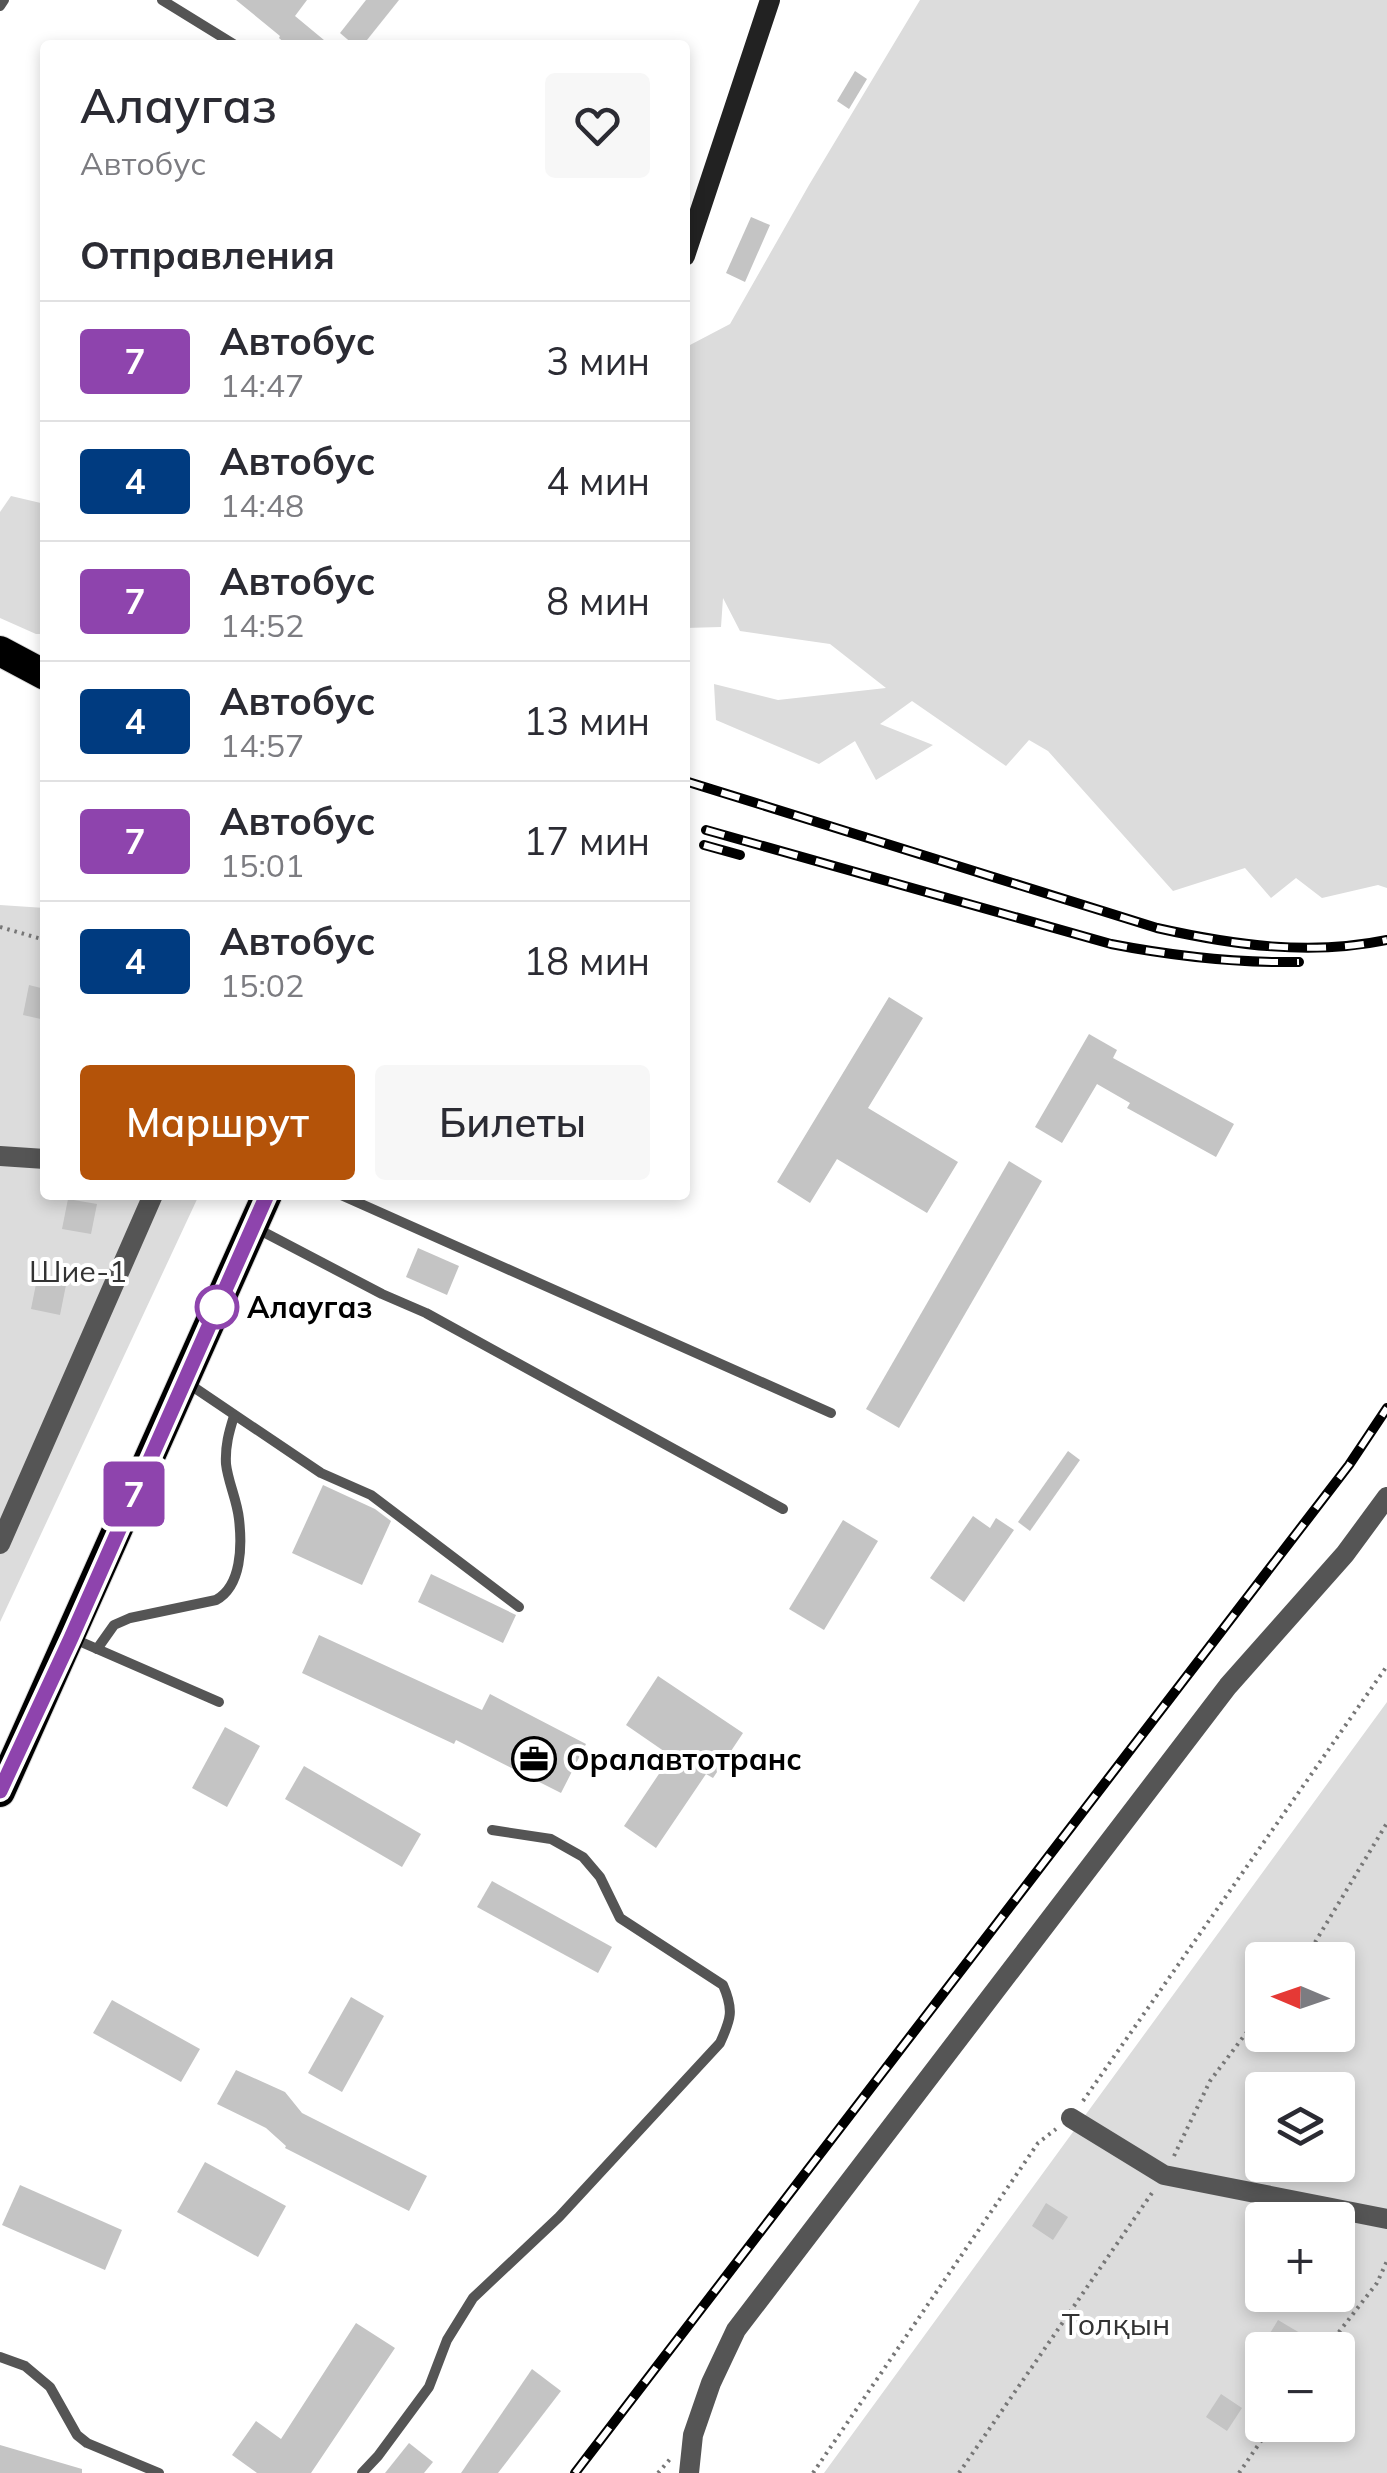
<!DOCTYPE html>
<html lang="ru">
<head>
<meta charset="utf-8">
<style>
	body { margin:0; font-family:Mulish,sans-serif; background:#f7f7f7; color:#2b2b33; height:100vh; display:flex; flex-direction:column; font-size:38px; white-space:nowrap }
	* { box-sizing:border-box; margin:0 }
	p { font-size:32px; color:#7c7c81 }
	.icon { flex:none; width:55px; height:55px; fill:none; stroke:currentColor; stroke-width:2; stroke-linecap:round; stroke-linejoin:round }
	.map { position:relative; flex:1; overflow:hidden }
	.panel { position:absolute; left:40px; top:40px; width:650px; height:1160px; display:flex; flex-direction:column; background:#fff; border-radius:10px; box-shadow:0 5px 15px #0003 }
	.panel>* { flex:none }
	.badge { padding:0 20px; border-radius:8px; font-size:35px; line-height:65px }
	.needle { width:65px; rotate:272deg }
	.buttons { position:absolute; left:1245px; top:1942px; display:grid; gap:20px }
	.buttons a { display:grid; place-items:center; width:110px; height:110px; border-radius:10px; background:#fff; box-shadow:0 5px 15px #0003; font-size:50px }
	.map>.badge { position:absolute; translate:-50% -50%; box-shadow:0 0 0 5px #fff }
	h2 { padding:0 40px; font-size:38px; line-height:90px }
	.round { display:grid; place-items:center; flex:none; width:105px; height:105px; border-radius:10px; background:#f7f7f7 }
	.headline { display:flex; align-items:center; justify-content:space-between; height:170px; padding:0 40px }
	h1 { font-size:48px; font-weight:600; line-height:75px }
	.cta { display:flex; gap:20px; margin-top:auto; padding:20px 40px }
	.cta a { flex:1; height:115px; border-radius:10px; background:#b45309; color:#fff; font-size:40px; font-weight:600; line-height:115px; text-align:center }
	.cta a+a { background:#f7f7f7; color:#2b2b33 }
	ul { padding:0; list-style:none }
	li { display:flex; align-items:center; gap:30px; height:120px; padding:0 40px; border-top:2px solid #e1e1e2 }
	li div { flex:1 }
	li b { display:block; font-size:38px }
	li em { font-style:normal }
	li .badge { min-width:110px; font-weight:700; text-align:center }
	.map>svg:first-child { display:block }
	.green { fill:#dcdcdc; fill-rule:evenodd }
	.building { fill:#c4c4c4 }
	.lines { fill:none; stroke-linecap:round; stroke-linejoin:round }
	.highway-casing { stroke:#dbdbdb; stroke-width:32 }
	.path { stroke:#777; stroke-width:4; stroke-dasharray:2.5 5; stroke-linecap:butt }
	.lane { stroke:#555; stroke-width:10 }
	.street { stroke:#555; stroke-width:20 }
	.secondary { stroke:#222; stroke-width:20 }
	.highway { stroke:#000; stroke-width:30 }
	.rail-casing { stroke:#000; stroke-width:10 }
	.rail { stroke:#fff; stroke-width:6; stroke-dasharray:19; stroke-linecap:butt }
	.line-casing { stroke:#fff; stroke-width:22 }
	.line { stroke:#8e44ad; stroke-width:15 }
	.stop-dot { fill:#fff; stroke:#8e44ad; stroke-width:5 }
	.labels { text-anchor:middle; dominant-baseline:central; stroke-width:8; stroke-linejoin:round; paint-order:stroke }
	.park-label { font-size:30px; fill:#333; stroke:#fff }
	.stop-label { font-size:30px; font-weight:bold; fill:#000; stroke:#fff; text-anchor:start }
	.poi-label { font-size:30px; font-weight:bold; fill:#000; stroke:#fff; text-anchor:start }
</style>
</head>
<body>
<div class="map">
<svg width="1387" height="2473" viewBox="0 0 1387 2473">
	<rect width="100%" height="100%" fill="#fff"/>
	<!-- green -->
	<g class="green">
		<polygon points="920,0 1387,0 1387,888 1378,885 1322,898 1296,878 1271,898 1245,868 1173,891 1048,751 1029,740 1006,766 912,701 880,724 933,745 876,780 855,741 819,764 716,720 714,684 778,700 886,688 830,644 740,631 723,598 721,627 685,628 685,364 690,345 730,324 809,185"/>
		<polygon points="11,496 45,504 45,634 36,634 0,618 0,512"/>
		<polygon points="0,905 45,908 45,1195 199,1195 0,1622"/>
		<path d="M 1387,1702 L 1387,2473 L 824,2473 ZM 1262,1960 L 1338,1960 L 1338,2035 L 1262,2035 ZM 1262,2090 L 1338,2090 L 1338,2165 L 1262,2165 ZM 1262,2220 L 1338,2220 L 1338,2295 L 1262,2295 ZM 1262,2350 L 1338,2350 L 1338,2425 L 1262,2425 Z"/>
	</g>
	<!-- building -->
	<g class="building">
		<polygon points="236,0 307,0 295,16 330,45 287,45 279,38 280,36"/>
		<polygon points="366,0 399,0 363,45 354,45 340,33"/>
		<polygon points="855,71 867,79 849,109 837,101"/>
		<polygon points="751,217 770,225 745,282 726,273"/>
		<polygon points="29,985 45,989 45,1020 23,1015"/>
		<polygon points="889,997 923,1018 868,1108 958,1162 927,1213 837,1159 810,1203 777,1182"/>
		<polygon points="1089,1034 1117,1050 1113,1058 1234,1124 1216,1157 1127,1108 1130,1103 1097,1084 1062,1143 1035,1127"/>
		<polygon points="1009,1161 1042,1181 899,1428 866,1409"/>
		<polygon points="68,1199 97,1204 91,1234 62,1229"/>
		<polygon points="418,1248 459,1266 447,1295 406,1277"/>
		<polygon points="37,1279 66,1285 60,1315 31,1309"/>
		<polygon points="1068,1451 1080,1460 1030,1531 1018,1522"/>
		<polygon points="323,1485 375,1509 391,1521 362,1585 292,1553"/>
		<polygon points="973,1516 990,1528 996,1518 1014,1530 964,1602 930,1578"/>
		<polygon points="843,1520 878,1541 824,1630 789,1609"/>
		<polygon points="431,1574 516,1615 503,1643 418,1602"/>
		<polygon points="319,1635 482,1710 490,1694 586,1744 561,1793 456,1740 454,1744 302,1673"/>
		<polygon points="658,1676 743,1733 713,1778 706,1774 656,1848 624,1826 671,1756 626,1725"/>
		<polygon points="225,1727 260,1746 227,1807 192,1788"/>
		<polygon points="304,1766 421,1834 402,1867 285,1799"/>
		<polygon points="492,1881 612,1947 598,1973 477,1907"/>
		<polygon points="351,1997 384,2016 342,2092 308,2073"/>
		<polygon points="112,2000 200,2049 181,2082 93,2033"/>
		<polygon points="236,2070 285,2092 302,2113 427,2176 409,2211 285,2148 286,2146 266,2128 217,2104"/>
		<polygon points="205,2162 286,2206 258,2257 177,2212"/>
		<polygon points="20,2185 122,2230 105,2270 2,2225"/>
		<polygon points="1046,2203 1068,2217 1053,2240 1032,2226"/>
		<polygon points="1278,2320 1300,2333 1289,2350 1275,2350 1264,2343"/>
		<polygon points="356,2323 395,2348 311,2473 257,2473 232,2455 256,2421 281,2439"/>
		<polygon points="532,2369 561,2391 498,2473 461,2473"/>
		<polygon points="1221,2394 1242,2408 1227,2431 1206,2417"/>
		<polygon points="409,2443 433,2462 424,2473 385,2473"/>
		<polygon points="0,2445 82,2469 82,2473 0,2473"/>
	</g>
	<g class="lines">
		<!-- highway casing -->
		<g class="highway-casing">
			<g id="highway">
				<polyline points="0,651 45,675"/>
				<polyline points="0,1792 267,1195"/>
			</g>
		</g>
		<!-- path -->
		<g class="path">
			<polyline points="0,927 45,940"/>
			<polyline points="1301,1960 1314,1944 1387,1823"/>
			<polyline points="1083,2101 1387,1666"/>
			<polyline points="1174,2156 1210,2081 1262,2012"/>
			<polyline points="1325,2350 1377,2283 1387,2261"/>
			<polyline points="658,2473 671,2458"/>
			<polyline points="813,2473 1038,2143 1056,2129"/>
			<polyline points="959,2473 1154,2190"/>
			<polyline points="1239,2473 1272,2425"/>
		</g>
		<!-- lane -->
		<g class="lane">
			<polyline points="162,0 235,45"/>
			<polyline points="0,6 4,0"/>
			<polyline points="341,1195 831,1413"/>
			<polyline points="254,1227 382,1294 426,1313 783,1509"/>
			<polyline points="189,1384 321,1473 371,1495 519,1607"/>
			<polyline points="72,1638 219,1702"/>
			<path d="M 97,1649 L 114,1625 L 130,1618 L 216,1600 C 242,1586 242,1545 239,1519 C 237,1500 228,1482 226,1464 C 225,1446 229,1432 234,1416"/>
			<polyline points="0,2357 25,2366 50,2387 77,2435 87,2443 159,2473"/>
			<path d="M 362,2473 L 378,2456 L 429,2387 L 447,2340 L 473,2298 L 559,2217 L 720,2043 C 731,2019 734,2010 723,1985 L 620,1918 L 600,1877 L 583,1857 L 551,1839 L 492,1830"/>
		</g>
		<!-- street -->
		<g class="street">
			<polyline points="0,1156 45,1159"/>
			<polyline points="0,1544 153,1195"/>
			<polyline points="1071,2118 1164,2175 1387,2219"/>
			<polyline points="689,2473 693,2435 711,2383 736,2330 1228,1686 1345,1554 1387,1497"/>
		</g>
		<!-- secondary -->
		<polyline class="secondary" points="685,256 770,0"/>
		<!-- highway -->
		<use href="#highway" class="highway"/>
		<!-- rail casing -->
		<g class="rail-casing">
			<g id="rail">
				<path d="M 685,781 L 1157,928 C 1233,945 1310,956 1387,940"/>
				<path d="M 706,830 L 1111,944 C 1173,956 1235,963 1299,962"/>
				<polyline points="704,845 740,855"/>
				<polyline points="575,2473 1349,1465 1387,1408"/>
			</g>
		</g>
		<!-- rail -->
		<use href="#rail" class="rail"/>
	</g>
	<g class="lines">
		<!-- line casing -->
		<g class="line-casing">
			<polyline id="line" points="0,1791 71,1638 267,1195"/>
		</g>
		<!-- line -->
		<use href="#line" class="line"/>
	</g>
	<!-- icons -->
	<defs>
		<g id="office-ring" transform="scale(2.25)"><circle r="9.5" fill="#fff" stroke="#000" stroke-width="1.5"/><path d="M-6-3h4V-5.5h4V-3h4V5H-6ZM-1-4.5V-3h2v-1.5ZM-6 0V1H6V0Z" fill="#000"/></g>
	</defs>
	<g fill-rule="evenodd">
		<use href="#office-ring" x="534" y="1759"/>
	</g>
	<!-- markers -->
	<circle class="stop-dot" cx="217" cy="1307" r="20"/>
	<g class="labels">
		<!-- park labels -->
		<g class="park-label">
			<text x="78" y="1271">Шие-1</text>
			<text x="1116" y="2324">Толқын</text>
		</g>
		<!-- stop labels -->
		<g class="stop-label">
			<text x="247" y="1307">Алаугаз</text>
		</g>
		<!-- poi labels -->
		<g class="poi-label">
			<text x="566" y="1759">Оралавтотранс</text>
		</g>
	</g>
</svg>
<div class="buttons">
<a><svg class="needle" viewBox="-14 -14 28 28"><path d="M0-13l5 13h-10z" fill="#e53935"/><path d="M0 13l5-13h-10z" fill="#7c7c81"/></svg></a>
<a><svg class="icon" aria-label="layers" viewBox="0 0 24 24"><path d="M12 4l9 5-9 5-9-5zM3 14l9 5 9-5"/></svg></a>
<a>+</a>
<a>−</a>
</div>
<b class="badge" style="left:134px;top:1494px;background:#8e44ad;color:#fff">7</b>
<section class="panel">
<div class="headline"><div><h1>Алаугаз</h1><p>Автобус</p></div><a class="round"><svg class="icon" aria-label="heart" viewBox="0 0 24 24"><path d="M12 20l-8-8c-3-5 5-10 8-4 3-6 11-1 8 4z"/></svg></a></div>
<h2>Отправления</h2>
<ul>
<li><span class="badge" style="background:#8e44ad;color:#fff">7</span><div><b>Автобус</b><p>14:47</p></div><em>3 мин</em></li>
<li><span class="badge" style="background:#003b80;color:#fff">4</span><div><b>Автобус</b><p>14:48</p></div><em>4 мин</em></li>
<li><span class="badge" style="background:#8e44ad;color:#fff">7</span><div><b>Автобус</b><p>14:52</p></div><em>8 мин</em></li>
<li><span class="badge" style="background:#003b80;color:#fff">4</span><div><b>Автобус</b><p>14:57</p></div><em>13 мин</em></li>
<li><span class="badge" style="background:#8e44ad;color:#fff">7</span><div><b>Автобус</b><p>15:01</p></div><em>17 мин</em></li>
<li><span class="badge" style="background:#003b80;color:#fff">4</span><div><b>Автобус</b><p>15:02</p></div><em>18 мин</em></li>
</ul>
<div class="cta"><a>Маршрут</a><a>Билеты</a></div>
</section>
</div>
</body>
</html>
